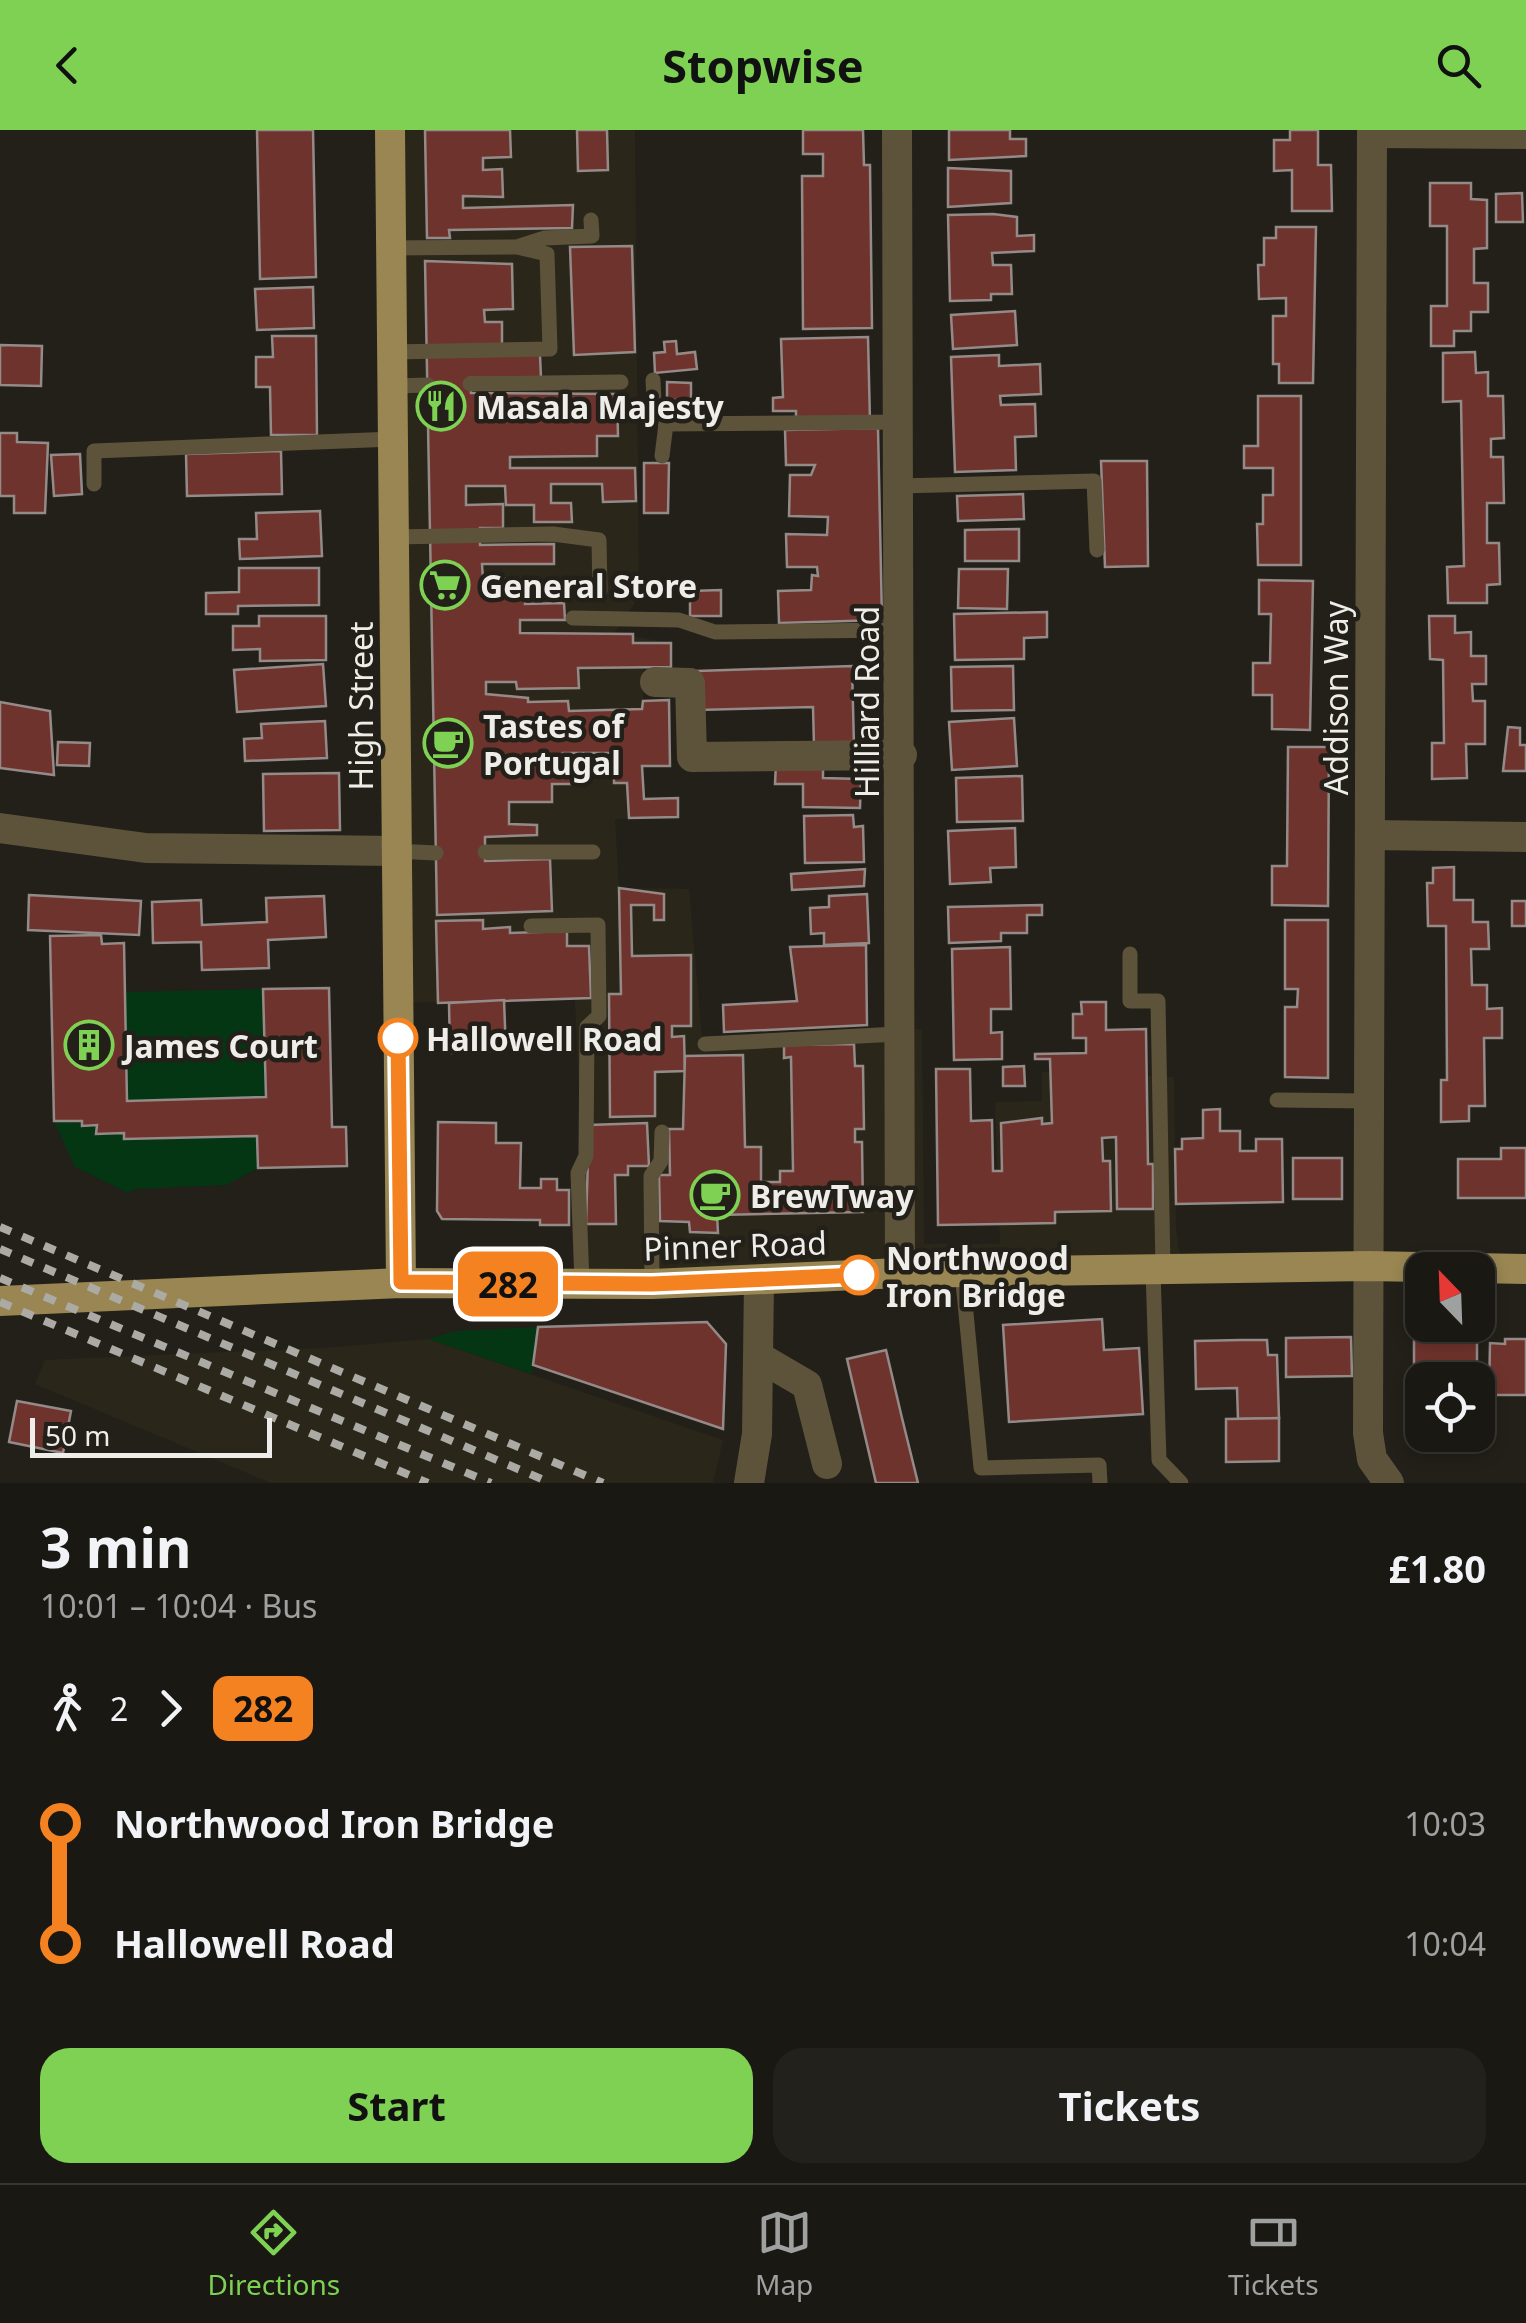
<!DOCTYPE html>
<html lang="en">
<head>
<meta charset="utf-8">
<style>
	body { margin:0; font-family:"Noto Sans",sans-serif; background:#23211c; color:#f1f3f6; height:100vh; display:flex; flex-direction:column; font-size:38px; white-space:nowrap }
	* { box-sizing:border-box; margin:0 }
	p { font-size:32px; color:#9fa0a0 }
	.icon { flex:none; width:55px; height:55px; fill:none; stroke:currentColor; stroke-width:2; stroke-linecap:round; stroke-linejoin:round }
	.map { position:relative; height:1353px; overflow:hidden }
	.side { display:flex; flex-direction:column; background:#1a1813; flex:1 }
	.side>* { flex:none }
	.badge { padding:0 20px; border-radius:15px; font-size:35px; line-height:65px }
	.needle { width:65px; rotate:337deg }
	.tools { position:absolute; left:1405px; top:1122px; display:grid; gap:20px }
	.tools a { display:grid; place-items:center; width:90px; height:90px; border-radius:20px; background:#1a1813; box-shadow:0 5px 15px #0003,0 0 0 2px #383733; font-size:50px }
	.scale { position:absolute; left:30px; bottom:25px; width:242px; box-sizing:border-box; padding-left:10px; border:5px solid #eeede9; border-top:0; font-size:28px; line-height:35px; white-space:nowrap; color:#eeede9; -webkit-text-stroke:8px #222019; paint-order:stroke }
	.map>.badge { position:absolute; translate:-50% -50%; box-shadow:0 0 0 5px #fff }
	.legs { display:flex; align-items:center; gap:15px; height:110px; padding:0 40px; font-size:32px }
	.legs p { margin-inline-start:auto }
	.overview { display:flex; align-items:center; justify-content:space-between; height:170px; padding:0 40px }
	h1 { font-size:55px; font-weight:700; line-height:75px }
	.button { display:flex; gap:20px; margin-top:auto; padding:20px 40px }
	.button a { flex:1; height:115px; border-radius:30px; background:#7ed153; color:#111; font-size:40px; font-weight:700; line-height:115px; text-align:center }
	.button a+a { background:#23211c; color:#f1f3f6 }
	ul { padding:0 40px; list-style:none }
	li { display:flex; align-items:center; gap:35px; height:120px; font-size:38px }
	li i { display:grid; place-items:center; width:15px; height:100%; margin:0 12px; background:currentColor }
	li i::after { content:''; width:25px; height:25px; margin:-12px; border:8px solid; border-radius:50%; background:#1a1813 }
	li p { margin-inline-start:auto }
	li:first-child i { background:linear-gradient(#0000 50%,currentColor 0) }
	li:last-child i { background:linear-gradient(currentColor 50%,#0000 0) }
	header { display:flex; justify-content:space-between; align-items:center; height:130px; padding:0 40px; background:#7ed153; color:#111; font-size:45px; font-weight:700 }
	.tabs { display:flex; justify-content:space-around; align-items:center; height:140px; border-top:2px solid #383733; background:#1a1813; font-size:28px; color:#9fa0a0 }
	.tabs a { display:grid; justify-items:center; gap:5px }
	.tabs .current { color:#7ed153 }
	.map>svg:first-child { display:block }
	.built { fill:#2a271a }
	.green { fill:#053614 }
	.building { fill:#6f332d; stroke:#948a88; stroke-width:2.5 }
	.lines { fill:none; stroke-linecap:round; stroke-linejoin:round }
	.lane { stroke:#5d533b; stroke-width:15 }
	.street { stroke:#5d533b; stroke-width:30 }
	.primary { stroke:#998652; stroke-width:30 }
	.rail { stroke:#abaaa5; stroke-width:8; stroke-dasharray:12 12; stroke-linecap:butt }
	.line-1-casing { stroke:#fff; stroke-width:22 }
	.line-1 { stroke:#f58220; stroke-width:15 }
	.stop-1-dot { fill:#fff; stroke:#f58220; stroke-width:5 }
	.labels { text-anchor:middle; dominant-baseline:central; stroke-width:9; stroke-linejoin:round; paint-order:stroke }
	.poi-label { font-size:32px; font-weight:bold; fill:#eeede9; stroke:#222019; text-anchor:start }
	.street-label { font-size:32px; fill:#eeede9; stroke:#222019 }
	.stop-label { font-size:32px; font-weight:bold; fill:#eeede9; stroke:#222019; text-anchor:start }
</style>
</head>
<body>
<header><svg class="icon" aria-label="back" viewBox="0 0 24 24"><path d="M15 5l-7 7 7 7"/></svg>Stopwise<svg class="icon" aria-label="search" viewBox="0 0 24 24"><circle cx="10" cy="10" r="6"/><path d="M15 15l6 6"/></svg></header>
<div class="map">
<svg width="1526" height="1353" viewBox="0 0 1526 1353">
	<rect width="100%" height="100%" fill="#222019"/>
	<!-- built -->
	<g class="built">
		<polygon points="397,0 635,0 639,467 614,503 671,513 671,537 643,538 643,570 669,570 670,636 642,637 644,669 678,668 678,687 615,689 619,758 689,759 702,907 922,899 924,1114 1000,1114 995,972 1042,971 1042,942 1174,947 1176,1099 1182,1139 587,1154 575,869 398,873"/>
		<polygon points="428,1209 723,1310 713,1353 271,1353 35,1254 45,1230 322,1218"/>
	</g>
	<!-- green -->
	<g class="green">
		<polygon points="263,859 266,967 127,971 125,862"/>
		<polygon points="54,991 97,995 97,1004 124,1003 125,1009 257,1006 258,1038 226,1055 134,1059 128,1063 75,1037"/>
		<polygon points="538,1197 532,1244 428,1209 457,1201"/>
	</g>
	<!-- building -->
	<g class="building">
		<polygon points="257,0 313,0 316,147 260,149"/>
		<polygon points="425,0 510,0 511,27 483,28 483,40 502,39 503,67 463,66 463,78 573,75 572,98 449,100 450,108 427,108"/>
		<polygon points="577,0 607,0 608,40 578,41"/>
		<polygon points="803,0 863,0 864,35 870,35 872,198 803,199 802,46 823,46 823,24 803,24"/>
		<polygon points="949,0 1010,0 1010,9 1026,9 1026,26 949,30"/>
		<polygon points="1290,0 1318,0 1318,35 1331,35 1332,81 1292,81 1292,40 1274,41 1274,10 1290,10"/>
		<polygon points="948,38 1011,41 1011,73 948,77"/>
		<polygon points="1430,53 1471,53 1471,69 1487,70 1487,118 1474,119 1474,153 1488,153 1488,182 1471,182 1471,201 1454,201 1454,216 1431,216 1431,176 1447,176 1447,96 1430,96"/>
		<polygon points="1522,63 1523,92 1496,92 1496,64"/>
		<polygon points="993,84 1017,87 1017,106 1034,105 1034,121 992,123 993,135 1011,135 1012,164 991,164 991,170 950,171 948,85"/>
		<polygon points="1276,97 1316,97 1313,253 1279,253 1279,234 1273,234 1273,186 1286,186 1286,168 1259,169 1258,135 1264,135 1264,108 1276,108"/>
		<polygon points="632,116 635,222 574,225 570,117"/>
		<polygon points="425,131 512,134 513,179 484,180 485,192 502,192 502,216 540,225 541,248 470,248 471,263 617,264 618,306 597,306 597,326 510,327 510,338 635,338 636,371 603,372 602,354 551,354 551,373 571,373 572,392 534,392 534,375 506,375 505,356 466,356 466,375 503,374 503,398 480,398 480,415 554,414 554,434 482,434 483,449 524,449 525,474 564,473 565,490 520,490 520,503 633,504 633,513 671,513 671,537 578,538 579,558 517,559 516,552 486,552 486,564 528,568 528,572 568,571 569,581 642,579 643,571 669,570 670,636 642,636 644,669 678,668 678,687 629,688 627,653 614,653 614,623 563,623 563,633 585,632 586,654 552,654 552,672 509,672 509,694 537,695 537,705 485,707 485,731 550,729 552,781 437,785"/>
		<polygon points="313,157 314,198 257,200 255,159"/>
		<polygon points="1015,181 1017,215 953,219 951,185"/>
		<polygon points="272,206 316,206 317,305 271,305 270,257 256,257 256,227 273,227"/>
		<polygon points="868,207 870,292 796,290 796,281 773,281 773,268 783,267 781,209"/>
		<polygon points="676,211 677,224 695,222 697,239 655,243 654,223 665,222 664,212"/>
		<polygon points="0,215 42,216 41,256 0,255"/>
		<polygon points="1475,222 1476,243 1488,242 1488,266 1503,266 1504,308 1491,309 1491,327 1503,327 1504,373 1487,373 1487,413 1499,413 1500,454 1487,455 1487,473 1448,473 1447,437 1464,436 1461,271 1443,272 1443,223"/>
		<polygon points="999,225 999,236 1040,234 1041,264 1000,266 1001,275 1035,274 1036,306 1015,307 1016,340 955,342 951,227"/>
		<polygon points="667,252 691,253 691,270 667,270"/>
		<polygon points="1258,266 1301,266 1301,435 1258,435 1257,394 1263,394 1263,365 1273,365 1273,338 1244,338 1244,316 1258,316"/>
		<polygon points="878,298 882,490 779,493 778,461 811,460 812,445 818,446 817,437 787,437 786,404 827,405 828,387 789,386 790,345 811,345 815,335 786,335 785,300"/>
		<polygon points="0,303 17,303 17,312 48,313 45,383 14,383 14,366 0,366"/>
		<polygon points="281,321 282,364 187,366 186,324"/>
		<polygon points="80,324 82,364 54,366 51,325"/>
		<polygon points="1101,331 1147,331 1148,436 1105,437"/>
		<polygon points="644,333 669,333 668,383 644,383"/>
		<polygon points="1023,364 1024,389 958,391 957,366"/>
		<polygon points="320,381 322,426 240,429 239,409 257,409 256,383"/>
		<polygon points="1019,399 1019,431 965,431 965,400"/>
		<polygon points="239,438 319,438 319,475 238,476 238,484 206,484 206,463 239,462"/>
		<polygon points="959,439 1008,439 1007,479 958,478"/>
		<polygon points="1259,450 1313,451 1310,600 1272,599 1272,565 1253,565 1253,533 1270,533 1271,484 1259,484"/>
		<polygon points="721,460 721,486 690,486 690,461"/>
		<polygon points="1047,482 1047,507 1024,508 1024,529 955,530 954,484"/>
		<polygon points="259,486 326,486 326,530 260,531 260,519 233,520 233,496 259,496"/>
		<polygon points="1429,486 1455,486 1455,503 1471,502 1471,526 1486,526 1486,554 1472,554 1473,571 1485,571 1485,614 1466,614 1467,648 1432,649 1432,613 1444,613 1443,530 1430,529"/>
		<polygon points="323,534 326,576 237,582 234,540"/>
		<polygon points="852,536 854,616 814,617 813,577 698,580 697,541"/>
		<polygon points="1013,536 1014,580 952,581 951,537"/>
		<polygon points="0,572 50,581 54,645 0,638"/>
		<polygon points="1014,588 1017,636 952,640 949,592"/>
		<polygon points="325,591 327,628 245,631 244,609 262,608 261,594"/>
		<polygon points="1508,597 1520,598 1520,615 1526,615 1526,641 1503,641"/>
		<polygon points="58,612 90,613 89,636 57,635"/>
		<polygon points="1288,617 1329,617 1328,776 1272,775 1272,736 1287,736"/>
		<polygon points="776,633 823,634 823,648 861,649 860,678 803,677 803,654 775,654"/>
		<polygon points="339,643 340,700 264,701 263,644"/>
		<polygon points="1022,646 1023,691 957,692 956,648"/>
		<polygon points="853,685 854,697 863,696 864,732 805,733 804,686"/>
		<polygon points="1015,698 1016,737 990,738 991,752 950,754 948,701"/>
		<polygon points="1454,737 1454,770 1473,770 1473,792 1488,792 1489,819 1471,819 1472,855 1487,855 1487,879 1502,878 1502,908 1484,908 1485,976 1469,976 1469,991 1441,992 1441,950 1447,950 1446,796 1428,796 1427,753 1433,753 1433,738"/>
		<polygon points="865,739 864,756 792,760 791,744"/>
		<polygon points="619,758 664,764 664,790 654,790 654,775 631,775 632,826 691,825 691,896 672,896 672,907 684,906 685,941 655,942 655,986 610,987 609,864 621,864"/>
		<polygon points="867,764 869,813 824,815 824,803 811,804 810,778 829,777 829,766"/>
		<polygon points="29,765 141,771 139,805 28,800"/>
		<polygon points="324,766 326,807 268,810 269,838 202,840 201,812 153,813 152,772 201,770 202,795 267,792 266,768"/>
		<rect x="1512" y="771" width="14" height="25"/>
		<polygon points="1042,775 1042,785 1027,785 1027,803 1001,803 1001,811 949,813 948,777"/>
		<polygon points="483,790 483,799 510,797 510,803 567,801 567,816 589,816 591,868 438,873 436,791"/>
		<polygon points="1285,790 1328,790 1328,948 1285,947 1285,877 1297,877 1298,859 1285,859"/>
		<polygon points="101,805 102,814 124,813 127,971 266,967 263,859 329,858 332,997 346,997 347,1036 258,1038 257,1006 124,1009 124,1003 96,1004 97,995 82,996 82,991 54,991 50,806"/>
		<polygon points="866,815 867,895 724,902 723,875 797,871 790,817"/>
		<polygon points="1010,817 1011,879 991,879 991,903 1002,902 1002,929 954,930 952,819"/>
		<polygon points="504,870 506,921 450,923 449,873"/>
		<polygon points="1081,872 1106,872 1106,900 1146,899 1148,1034 1153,1034 1153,1079 1117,1079 1116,1007 1102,1008 1103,1031 1110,1031 1111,1081 1055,1082 1055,1093 938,1095 936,939 970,939 971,991 992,990 993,1041 1002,1041 1001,993 1042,988 1042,994 1052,993 1050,929 1035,929 1035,924 1086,923 1086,908 1073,908 1073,884 1082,884"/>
		<polygon points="854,914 855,936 863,936 864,999 855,999 855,1012 862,1012 863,1082 717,1085 718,1103 690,1102 689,1092 660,1091 659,1045 670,1045 669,999 683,999 685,926 743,925 745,1017 761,1017 761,1052 780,1052 780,1041 793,1041 791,927 784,928 784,915"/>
		<polygon points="1024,936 1025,956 1003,956 1003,937"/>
		<polygon points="1220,979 1220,1001 1240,1001 1240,1021 1256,1021 1256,1009 1282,1009 1283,1072 1176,1074 1175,1019 1182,1019 1182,1009 1203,1008 1203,980"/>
		<polygon points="438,992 496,993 496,1013 521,1013 520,1058 541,1058 541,1049 557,1049 557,1060 569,1060 569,1095 540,1095 540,1090 442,1089 437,1081"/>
		<polygon points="647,993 649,1036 628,1036 628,1045 615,1045 616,1094 586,1094 589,995"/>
		<polygon points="1501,1018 1526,1018 1526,1068 1458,1068 1458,1029 1501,1029"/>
		<rect x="1293" y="1028" width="49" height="41"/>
		<polygon points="1102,1189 1104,1220 1139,1218 1143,1284 1009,1292 1003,1195"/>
		<polygon points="707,1192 726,1214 723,1299 533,1235 538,1197"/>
		<polygon points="1351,1207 1352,1246 1286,1247 1286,1208"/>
		<polygon points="1414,1209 1477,1209 1477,1247 1422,1250 1422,1260 1414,1260"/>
		<polygon points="1505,1209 1526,1209 1526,1265 1489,1265 1490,1213 1505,1214"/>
		<polygon points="1241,1210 1267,1210 1268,1225 1277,1225 1279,1288 1238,1289 1237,1258 1196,1259 1195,1211"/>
		<polygon points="886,1220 902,1288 918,1353 876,1353 847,1229"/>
		<polygon points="17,1271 71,1281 63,1323 9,1312"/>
		<polygon points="1279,1288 1279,1331 1226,1332 1226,1289"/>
	</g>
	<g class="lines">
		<!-- lane -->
		<g class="lane">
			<polyline points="520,116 545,108 592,106 591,90"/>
			<polyline points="391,118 517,117 547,124 550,219 392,222"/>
			<polyline points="653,250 654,271 666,294"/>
			<polyline points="470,254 621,252"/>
			<polyline points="393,256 428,255"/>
			<polyline points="662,326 666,294 899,292"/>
			<polyline points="94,354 94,321 394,309"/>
			<polyline points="899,356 1094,351 1097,420"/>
			<polyline points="395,407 553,404 599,410 600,461"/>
			<polyline points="573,488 679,490 715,502 901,500"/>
			<polyline points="395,721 436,723"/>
			<polyline points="485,722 593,722"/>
			<polyline points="531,796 598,795 599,886 587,897 586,1026 578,1043 582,1154"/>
			<polyline points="1130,824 1130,871 1158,871 1163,1139"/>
			<polyline points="705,914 898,904"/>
			<polyline points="1277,970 1369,971"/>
			<polyline points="1153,1140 1159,1330 1181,1353"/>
			<polyline points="962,1142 981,1338 1099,1335 1100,1353"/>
			<polyline points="652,1154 651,1046 661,1031 662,1002"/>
		</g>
		<!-- street -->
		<g class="street">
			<polyline points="897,0 900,1143"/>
			<polyline points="1372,0 1368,1303 1372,1329 1389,1353"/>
			<polyline points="1372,3 1526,4"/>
			<polyline points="655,552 690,553 692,627 902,625"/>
			<polyline points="0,698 146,718 395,721"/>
			<polyline points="1370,705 1526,707"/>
			<polyline points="759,1227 807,1255 827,1334"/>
			<polyline points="749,1353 757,1304 759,1151"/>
		</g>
		<!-- primary -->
		<g class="primary">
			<polyline points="390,0 401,1153"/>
			<polyline points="0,1171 401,1153 652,1154 900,1143 1368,1136 1526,1139"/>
		</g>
		<!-- rail -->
		<g class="rail">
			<polyline points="0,1097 603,1353"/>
			<polyline points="0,1119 551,1353"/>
			<polyline points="0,1148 491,1353"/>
			<polyline points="0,1172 428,1353"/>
		</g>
	</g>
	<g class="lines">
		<!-- line-1 casing -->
		<g class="line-1-casing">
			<polyline id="line-1" points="398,908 401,1152 652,1154 859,1145"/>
		</g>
		<!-- line-1 -->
		<use href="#line-1" class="line-1"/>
	</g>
	<!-- icons -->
	<defs>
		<g id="restaurant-ring" transform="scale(2.5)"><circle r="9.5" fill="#222019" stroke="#7ed153" stroke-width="1.5"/><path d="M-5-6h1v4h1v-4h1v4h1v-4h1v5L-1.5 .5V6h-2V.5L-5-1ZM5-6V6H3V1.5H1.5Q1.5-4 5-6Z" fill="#7ed153"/></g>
		<g id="supermarket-ring" transform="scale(2.5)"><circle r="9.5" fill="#222019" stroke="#7ed153" stroke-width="1.5"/><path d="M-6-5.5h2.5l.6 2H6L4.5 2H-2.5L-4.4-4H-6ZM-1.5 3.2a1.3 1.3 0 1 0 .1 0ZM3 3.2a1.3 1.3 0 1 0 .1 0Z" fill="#7ed153"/></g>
		<g id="cafe-ring" transform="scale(2.5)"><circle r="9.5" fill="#222019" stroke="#7ed153" stroke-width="1.5"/><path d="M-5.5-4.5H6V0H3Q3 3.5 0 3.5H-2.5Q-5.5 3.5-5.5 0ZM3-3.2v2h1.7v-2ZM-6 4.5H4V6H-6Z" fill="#7ed153"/></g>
		<g id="building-ring" transform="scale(2.5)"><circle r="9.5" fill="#222019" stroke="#7ed153" stroke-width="1.5"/><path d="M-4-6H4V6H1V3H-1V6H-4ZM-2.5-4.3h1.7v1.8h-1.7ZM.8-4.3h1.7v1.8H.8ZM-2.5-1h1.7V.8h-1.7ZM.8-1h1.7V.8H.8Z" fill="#7ed153"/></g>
	</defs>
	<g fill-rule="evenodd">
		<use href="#restaurant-ring" x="441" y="276"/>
		<use href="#supermarket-ring" x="445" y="455"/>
		<use href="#cafe-ring" x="448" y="613"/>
		<use href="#building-ring" x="89" y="915"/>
		<use href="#cafe-ring" x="715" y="1065"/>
	</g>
	<!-- markers -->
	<g class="stop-1-dot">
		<circle cx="398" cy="908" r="18"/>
		<circle cx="859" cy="1145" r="18"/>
	</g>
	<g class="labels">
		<!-- poi labels -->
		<g class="poi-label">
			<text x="476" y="276">Masala Majesty</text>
			<text x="480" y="455">General Store</text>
			<text x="483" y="595">Tastes of<tspan x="483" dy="37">Portugal</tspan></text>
			<text x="124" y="915">James Court</text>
			<text x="750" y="1065">BrewTway</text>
		</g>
		<!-- street labels -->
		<g class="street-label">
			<text transform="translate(1335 568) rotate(-90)">Addison Way</text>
			<text transform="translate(866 572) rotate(-90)">Hilliard Road</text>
			<text transform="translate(360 576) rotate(-90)">High Street</text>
			<text transform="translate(735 1115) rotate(-2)">Pinner Road</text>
		</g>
		<!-- stop labels -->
		<g class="stop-label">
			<text x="426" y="908">Hallowell Road</text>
			<text x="886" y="1127">Northwood<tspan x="886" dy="37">Iron Bridge</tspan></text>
		</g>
	</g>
</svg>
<div class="tools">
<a><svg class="needle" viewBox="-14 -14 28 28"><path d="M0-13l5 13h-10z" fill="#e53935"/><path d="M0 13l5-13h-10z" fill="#9fa0a0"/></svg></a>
<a><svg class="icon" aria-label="locate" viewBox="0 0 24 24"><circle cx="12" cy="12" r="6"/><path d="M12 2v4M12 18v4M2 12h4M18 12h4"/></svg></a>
</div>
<div class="scale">50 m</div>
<b class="badge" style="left:508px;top:1154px;background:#f58220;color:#111">282</b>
</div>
<section class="side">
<div class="overview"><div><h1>3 min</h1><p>10:01 – 10:04 · Bus</p></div><b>£1.80</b></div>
<div class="legs"><svg class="icon" aria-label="walk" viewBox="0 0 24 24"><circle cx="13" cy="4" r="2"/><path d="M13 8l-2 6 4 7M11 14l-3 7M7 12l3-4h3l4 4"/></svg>2<svg class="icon" aria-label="forward" viewBox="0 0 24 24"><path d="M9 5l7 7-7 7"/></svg><b class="badge" style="background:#f58220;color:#111">282</b></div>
<ul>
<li><i style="color:#f58220"></i><b>Northwood Iron Bridge</b><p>10:03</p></li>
<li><i style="color:#f58220"></i><b>Hallowell Road</b><p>10:04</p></li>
</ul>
<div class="button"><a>Start</a><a>Tickets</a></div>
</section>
<nav class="tabs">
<a class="current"><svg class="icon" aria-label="directions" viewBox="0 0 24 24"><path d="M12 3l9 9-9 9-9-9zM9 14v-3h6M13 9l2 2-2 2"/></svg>Directions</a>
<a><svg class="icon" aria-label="map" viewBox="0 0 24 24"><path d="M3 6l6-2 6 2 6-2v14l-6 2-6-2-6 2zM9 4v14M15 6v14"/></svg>Map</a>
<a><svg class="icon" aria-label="tickets" viewBox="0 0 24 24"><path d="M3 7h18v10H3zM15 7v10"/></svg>Tickets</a>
</nav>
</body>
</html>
